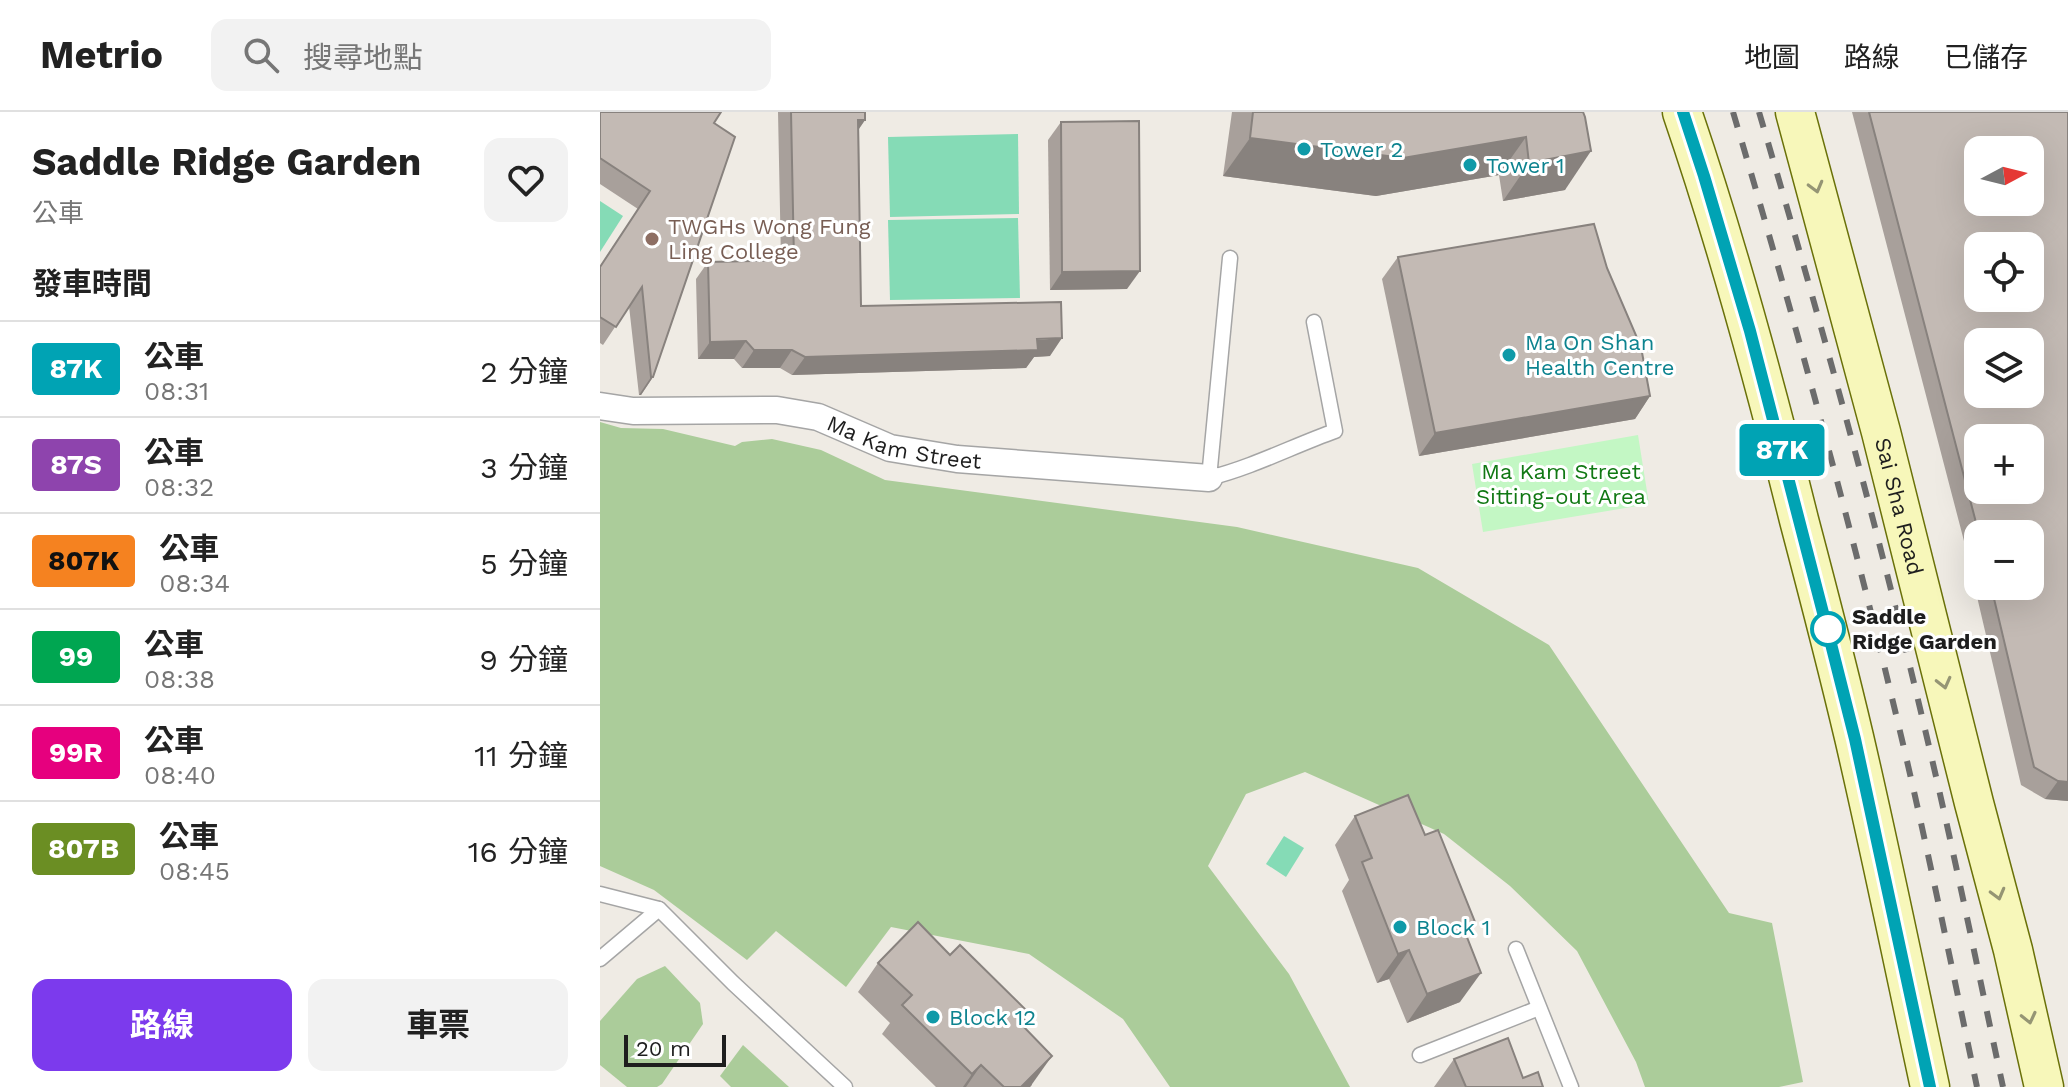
<!DOCTYPE html>
<html lang="zh-TW">
<head>
<meta charset="utf-8">
<style>
	body { margin:0; font-family:"Work Sans","Noto Sans TC",sans-serif; background:#f2f2f2; color:#222; height:100vh; display:flex; flex-direction:column; font-size:30px; white-space:nowrap }
	* { box-sizing:border-box; margin:0 }
	p { font-size:26px; color:#767676 }
	.icon { flex:none; width:44px; height:44px; fill:none; stroke:currentColor; stroke-width:2; stroke-linecap:round; stroke-linejoin:round }
	.map { position:relative; flex:1; overflow:hidden }
	.drawer { display:flex; flex-direction:column; background:#fff; width:600px }
	.drawer>* { flex:none }
	.badge { padding:0 16px; border-radius:6px; font-size:28px; line-height:52px }
	.needle { width:52px; rotate:83deg }
	.buttons { position:absolute; left:1364px; top:24px; display:grid; gap:16px }
	.buttons a { display:grid; place-items:center; width:80px; height:80px; border-radius:16px; background:#fff; box-shadow:0 8px 32px #0002; font-size:40px }
	.scale { position:absolute; left:24px; bottom:20px; width:102px; box-sizing:border-box; padding-left:8px; border:4px solid #1e1e1e; border-top:0; font-size:22px; line-height:28px; white-space:nowrap; color:#1e1e1e; -webkit-text-stroke:6px #fff; paint-order:stroke }
	.map>.badge { position:absolute; translate:-50% -50%; box-shadow:0 0 0 4px #fff }
	h2 { padding:0 32px; font-size:30px; line-height:72px }
	.round { display:grid; place-items:center; flex:none; width:84px; height:84px; border-radius:16px; background:#f2f2f2 }
	.head { display:flex; align-items:center; justify-content:space-between; height:136px; padding:0 32px }
	h1 { font-size:38px; font-weight:700; line-height:60px }
	.action { display:flex; gap:16px; margin-top:auto; padding:16px 32px }
	.action a { flex:1; height:92px; border-radius:16px; background:#7c3aed; color:#fff; font-size:32px; font-weight:700; line-height:92px; text-align:center }
	.action a+a { background:#f2f2f2; color:#222 }
	ul { padding:0; list-style:none }
	li { display:flex; align-items:center; gap:24px; height:96px; padding:0 32px; border-top:2px solid #e0e0e0 }
	li div { flex:1 }
	li b { display:block; font-size:30px }
	li em { font-style:normal }
	li .badge { min-width:88px; font-weight:700; text-align:center }
	header { display:flex; align-items:center; gap:48px; box-sizing:border-box; height:112px; padding:0 40px; background:#fff; border-bottom:2px solid #e0e0e0 }
	header strong { font-size:38px }
	nav { display:flex; gap:44px; margin-inline-start:auto; font-size:28px }
	.search { width:560px; height:72px; background:#f2f2f2; display:flex; align-items:center; gap:20px; box-sizing:border-box; padding:0 28px; border-radius:16px; color:#767676; font-size:30px }
	main { display:flex; flex:1; min-height:0 }
	.map>svg:first-child { display:block }
	.forest { fill:#abcc9a }
	.park { fill:#c3f7c4 }
	.pitch { fill:#85dbb6 }
	.lines { fill:none; stroke-linecap:round; stroke-linejoin:round }
	.service-casing { stroke:#a5a5a5; stroke-width:17 }
	.minor-casing { stroke:#a5a5a5; stroke-width:29 }
	.secondary-casing { stroke:#6a7109; stroke-width:41 }
	.service { stroke:#fff; stroke-width:14 }
	.minor { stroke:#fff; stroke-width:26 }
	.secondary { stroke:#f7f7ba; stroke-width:38 }
	.rail { stroke:#6c6c6c; stroke-width:6; stroke-dasharray:16 16; stroke-linecap:butt }
	.wall { fill:#a8a09b; fill-rule:evenodd }
	.shaded-wall { fill:#88827e }
	.building { fill:#c3bab4; stroke:#88827e; stroke-width:2; fill-rule:evenodd }
	.oneway { stroke:#959574 }
	.line-casing { stroke:#fff; stroke-width:18 }
	.line { stroke:#00a3b4; stroke-width:12 }
	.culture-dot { fill:#0f9aa8; stroke:#fff; stroke-width:3 }
	.education-dot { fill:#8d6e63; stroke:#fff; stroke-width:3 }
	.stop-dot { fill:#fff; stroke:#00a3b4; stroke-width:4 }
	.labels { text-anchor:middle; dominant-baseline:central; stroke-width:6; stroke-linejoin:round; paint-order:stroke }
	.culture-label { font-size:22px; fill:#0d838f; stroke:#fff; text-anchor:start }
	.education-label { font-size:22px; fill:#785e54; stroke:#fff; text-anchor:start }
	.street-label { font-size:22px; fill:#1e1e1e; stroke:#fff }
	.park-label { font-size:22px; fill:#107813; stroke:#fff }
	.stop-label { font-size:22px; font-weight:bold; fill:#1e1e1e; stroke:#fff; text-anchor:start }
</style>
</head>
<body>
<header>
<strong>Metrio</strong>
<div class="search"><svg class="icon" aria-label="search" viewBox="0 0 24 24"><circle cx="10" cy="10" r="6"/><path d="M15 15l6 6"/></svg>搜尋地點</div>
<nav><a>地圖</a><a>路線</a><a>已儲存</a></nav>
</header>
<main>
<section class="drawer">
<div class="head"><div><h1>Saddle Ridge Garden</h1><p>公車</p></div><a class="round"><svg class="icon" aria-label="heart" viewBox="0 0 24 24"><path d="M12 20l-8-8c-3-5 5-10 8-4 3-6 11-1 8 4z"/></svg></a></div>
<h2>發車時間</h2>
<ul>
<li><span class="badge" style="background:#00a3b4;color:#fff">87K</span><div><b>公車</b><p>08:31</p></div><em>2 分鐘</em></li>
<li><span class="badge" style="background:#8e44ad;color:#fff">87S</span><div><b>公車</b><p>08:32</p></div><em>3 分鐘</em></li>
<li><span class="badge" style="background:#f58220;color:#111">807K</span><div><b>公車</b><p>08:34</p></div><em>5 分鐘</em></li>
<li><span class="badge" style="background:#00a651;color:#fff">99</span><div><b>公車</b><p>08:38</p></div><em>9 分鐘</em></li>
<li><span class="badge" style="background:#e6007e;color:#fff">99R</span><div><b>公車</b><p>08:40</p></div><em>11 分鐘</em></li>
<li><span class="badge" style="background:#6b8e23;color:#fff">807B</span><div><b>公車</b><p>08:45</p></div><em>16 分鐘</em></li>
</ul>
<div class="action"><a>路線</a><a>車票</a></div>
</section>
<div class="map">
<svg width="1468" height="975" viewBox="0 0 1468 975">
	<rect width="100%" height="100%" fill="#efebe4"/>
	<!-- forest -->
	<g class="forest">
		<polygon points="0,310 21,316 63,317 135,334 142,330 172,327 221,338 285,368 637,415 818,456 949,533 1129,801 1172,811 1203,970 1179,975 1045,975 1036,950 977,839 910,774 844,722 705,660 646,682 608,754 689,862 750,975 570,975 523,907 429,842 291,815 246,875 176,819 147,848 54,778 0,754"/>
		<polygon points="65,854 100,891 103,912 62,972 57,975 27,975 0,953 0,909 37,867"/>
		<polygon points="143,933 189,975 131,975 120,964"/>
	</g>
	<!-- park -->
	<polygon class="park" points="1038,323 1049,392 883,420 872,352"/>
	<!-- pitch -->
	<g class="pitch">
		<polygon points="418,22 419,102 290,105 288,25"/>
		<polygon points="0,89 23,104 0,140"/>
		<polygon points="418,106 420,186 290,188 288,108"/>
		<polygon points="684,724 704,736 686,765 666,752"/>
	</g>
	<g class="lines">
		<!-- service casing -->
		<g class="service-casing">
			<g id="service">
				<path d="M 630,146 L 609,366 C 653,355 693,334 735,319 L 714,210"/>
				<polyline points="0,782 59,797"/>
				<polyline points="916,837 971,975"/>
				<polyline points="0,847 59,797 133,871 245,975"/>
				<polyline points="820,943 939,896"/>
			</g>
		</g>
		<!-- minor casing -->
		<g class="minor-casing">
			<g id="minor">
				<path id="s1" d="M 0,294 L 33,299 L 177,298 L 218,305 L 290,336 L 357,347 L 609,366"/>
			</g>
		</g>
		<!-- secondary casing -->
		<g class="secondary-casing">
			<g id="secondary">
				<path d="M 1082,0 C 1128,134 1165,271 1199,408 C 1218,480 1237,553 1254,625 C 1281,741 1305,859 1330,975"/>
				<path id="s2" d="M 1195,0 L 1281,320 L 1374,691 L 1413,838 L 1444,975"/>
			</g>
		</g>
		<!-- service -->
		<use href="#service" class="service"/>
		<!-- minor -->
		<use href="#minor" class="minor"/>
		<!-- secondary -->
		<use href="#secondary" class="secondary"/>
		<!-- rail -->
		<g class="rail">
			<path d="M 1133,0 C 1197,215 1256,431 1307,649 C 1332,757 1354,866 1377,975"/>
			<path d="M 1159,0 C 1222,213 1281,427 1331,643 C 1357,754 1379,864 1403,975"/>
		</g>
	</g>
	<!-- wall -->
	<g class="wall">
		<polygon points="0,0 114,11 53,265 41,283 39,283 29,194 3,233 0,231 0,154 38,97 0,72"/>
		<polygon points="178,0 265,0 265,8 259,17 261,194 450,244 434,245 426,256 192,263 180,256 142,256 134,247 98,247 96,167 108,150 181,148"/>
		<polygon points="632,0 983,0 965,78 903,89 899,63 776,84 623,64"/>
		<path d="M 1252,0 L 1468,0 L 1468,689 L 1445,687 L 1421,673 L 1364,429 ZM 1378,422 L 1430,474 L 1378,474 Z"/>
		<polygon points="461,10 527,177 450,178 448,28"/>
		<polygon points="798,145 1050,284 1035,307 819,344 782,167"/>
		<polygon points="755,704 825,723 875,810 866,824 860,890 807,911 789,867 777,871 742,779 749,768 735,733"/>
		<polygon points="350,843 422,914 432,973 430,975 336,975 282,922 290,911 258,880 278,851"/>
		<polygon points="854,947 923,966 943,975 834,975"/>
	</g>
	<!-- shaded-wall -->
	<g class="shaded-wall">
		<polygon points="258,8 265,8 253,25"/>
		<polygon points="926,25 899,63 776,84 623,64 650,26"/>
		<polygon points="991,39 965,78 903,89 929,51"/>
		<polygon points="540,159 527,177 450,178 462,160"/>
		<polygon points="462,226 450,244 434,245 426,256 192,263 205,245"/>
		<polygon points="146,229 134,247 98,247 110,230"/>
		<polygon points="154,238 192,238 180,256 142,256"/>
		<polygon points="51,265 53,265 41,283 39,283"/>
		<polygon points="1050,284 1035,307 819,344 835,321"/>
		<polygon points="1458,669 1468,670 1468,689 1445,687"/>
		<polygon points="875,810 855,840 863,815"/>
		<polygon points="809,838 789,867 777,871 798,842"/>
		<polygon points="881,861 860,890 807,911 827,882"/>
		<polygon points="452,944 430,975 421,975"/>
		<polygon points="381,953 366,975 363,975 372,962"/>
	</g>
	<!-- building -->
	<g class="building">
		<polygon points="0,0 121,0 114,11 135,25 53,265 51,265 42,175 16,215 0,205 0,155 50,79 0,46"/>
		<polygon points="191,0 265,0 265,8 258,8 261,194 461,190 462,226 437,227 438,238 205,245 192,238 154,238 146,229 110,230 108,150 194,148"/>
		<polygon points="653,0 983,0 985,5 991,39 929,51 926,25 803,46 650,26"/>
		<path d="M 1269,0 L 1468,0 L 1468,670 L 1458,669 L 1434,655 L 1391,474 L 1430,474 L 1430,422 L 1379,422 ZM 1378,38 L 1430,38 L 1430,90 L 1378,90 ZM 1378,134 L 1430,134 L 1430,186 L 1378,186 ZM 1378,230 L 1430,230 L 1430,282 L 1378,282 ZM 1378,326 L 1430,326 L 1430,378 L 1378,378 Z"/>
		<polygon points="539,9 540,159 462,160 461,10"/>
		<polygon points="994,112 1007,156 1041,235 1050,284 835,321 798,145"/>
		<polygon points="808,683 825,723 838,718 875,810 863,815 881,861 827,882 809,838 798,842 762,750 772,746 755,704"/>
		<polygon points="318,810 350,843 360,833 430,902 421,912 452,944 421,975 404,975 381,953 372,962 302,893 312,883 278,851"/>
		<polygon points="908,926 923,966 938,960 943,975 866,975 854,947"/>
	</g>
	<!-- one-way arrows -->
	<defs><path id="oneway-chevron" d="M-2-3.5L2.5 0L-2 3.5" fill="none" stroke-width="1.6" stroke-linecap="round" stroke-linejoin="round" transform="scale(2)"/></defs>
	<g class="oneway">
		<use href="#oneway-chevron" transform="translate(1216 75) rotate(75)"/>
		<use href="#oneway-chevron" transform="translate(1344 571) rotate(76)"/>
		<use href="#oneway-chevron" transform="translate(1398 782) rotate(75)"/>
		<use href="#oneway-chevron" transform="translate(1429 906) rotate(77)"/>
	</g>
	<g class="lines">
		<!-- line casing -->
		<g class="line-casing">
			<polyline id="line" points="1083,0 1104,64 1150,219 1228,520 1255,627 1330,975"/>
		</g>
		<!-- line -->
		<use href="#line" class="line"/>
	</g>
	<!-- markers -->
	<g class="culture-dot">
		<circle cx="704" cy="37" r="8"/>
		<circle cx="870" cy="53" r="8"/>
		<circle cx="909" cy="243" r="8"/>
		<circle cx="800" cy="815" r="8"/>
		<circle cx="333" cy="905" r="8"/>
	</g>
	<circle class="education-dot" cx="52" cy="127" r="8"/>
	<circle class="stop-dot" cx="1228" cy="517" r="16"/>
	<g class="labels">
		<!-- culture labels -->
		<g class="culture-label">
			<text x="720" y="37">Tower 2</text>
			<text x="886" y="53">Tower 1</text>
			<text x="925" y="230">Ma On Shan<tspan x="925" dy="25">Health Centre</tspan></text>
			<text x="816" y="815">Block 1</text>
			<text x="349" y="905">Block 12</text>
		</g>
		<!-- education labels -->
		<g class="education-label">
			<text x="68" y="114">TWGHs Wong Fung<tspan x="68" dy="25">Ling College</tspan></text>
		</g>
		<!-- street labels -->
		<g class="street-label">
			<text stroke="none"><textPath href="#s1" startOffset="310">Ma Kam Street</textPath></text>
			<text stroke="none"><textPath href="#s2" startOffset="408">Sai Sha Road</textPath></text>
		</g>
		<!-- park labels -->
		<g class="park-label">
			<text x="961" y="359">Ma Kam Street<tspan x="961" dy="25">Sitting-out Area</tspan></text>
		</g>
		<!-- stop labels -->
		<g class="stop-label">
			<text x="1252" y="504">Saddle<tspan x="1252" dy="25">Ridge Garden</tspan></text>
		</g>
	</g>
</svg>
<div class="buttons">
<a><svg class="needle" viewBox="-14 -14 28 28"><path d="M0-13l5 13h-10z" fill="#e53935"/><path d="M0 13l5-13h-10z" fill="#767676"/></svg></a>
<a><svg class="icon" aria-label="locate" viewBox="0 0 24 24"><circle cx="12" cy="12" r="6"/><path d="M12 2v4M12 18v4M2 12h4M18 12h4"/></svg></a>
<a><svg class="icon" aria-label="layers" viewBox="0 0 24 24"><path d="M12 4l9 5-9 5-9-5zM3 14l9 5 9-5"/></svg></a>
<a>+</a>
<a>−</a>
</div>
<div class="scale">20 m</div>
<b class="badge" style="left:1182px;top:338px;background:#00a3b4;color:#fff">87K</b>
</div>
</main>
</body>
</html>
